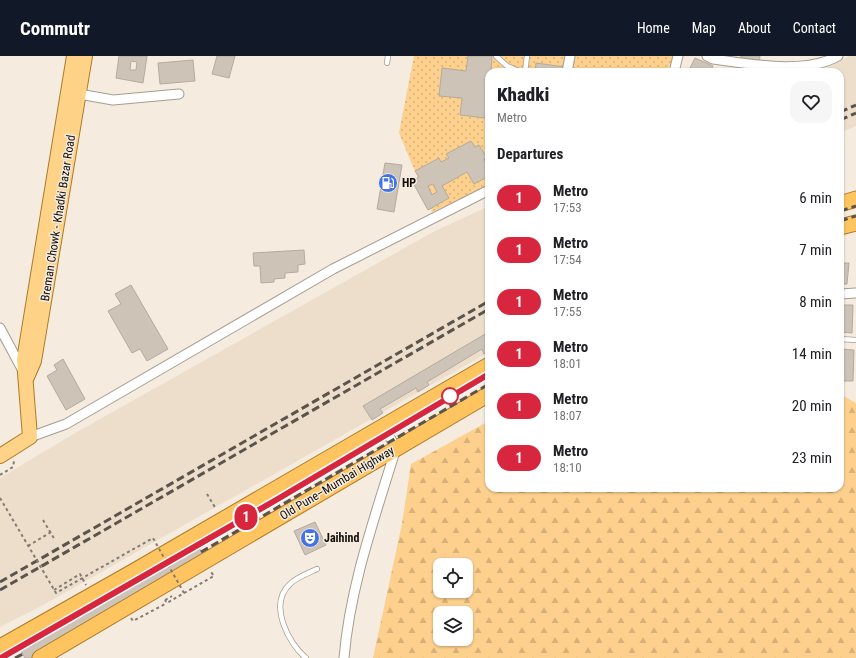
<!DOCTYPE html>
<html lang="en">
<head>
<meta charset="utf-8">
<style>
	body { margin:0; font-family:"Roboto Condensed",sans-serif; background:#f6f6f6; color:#202124; height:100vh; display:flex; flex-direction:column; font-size:15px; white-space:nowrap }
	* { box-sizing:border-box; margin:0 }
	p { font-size:13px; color:#757577 }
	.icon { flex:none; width:22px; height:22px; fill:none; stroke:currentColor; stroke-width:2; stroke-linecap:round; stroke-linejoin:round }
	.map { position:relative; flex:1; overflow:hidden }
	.sheet { position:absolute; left:485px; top:12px; width:359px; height:424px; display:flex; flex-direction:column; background:#fff; border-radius:12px; box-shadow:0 1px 3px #0004 }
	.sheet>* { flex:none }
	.badge { padding:0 8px; border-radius:13px; font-size:14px; line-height:26px }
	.fabs { position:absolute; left:433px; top:502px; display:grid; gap:8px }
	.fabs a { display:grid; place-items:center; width:40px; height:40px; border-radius:8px; background:#fff; box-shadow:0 1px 3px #0004; font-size:20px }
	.map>.badge { position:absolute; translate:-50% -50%; box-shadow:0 0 0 2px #fff }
	h2 { padding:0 12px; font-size:15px; line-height:36px }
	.round { display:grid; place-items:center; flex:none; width:42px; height:42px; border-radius:12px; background:#f6f6f6 }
	.summary { display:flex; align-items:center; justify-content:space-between; height:68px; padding:0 12px }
	h1 { font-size:19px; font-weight:800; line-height:30px }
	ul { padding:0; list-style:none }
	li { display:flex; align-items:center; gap:12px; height:52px; padding:0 12px }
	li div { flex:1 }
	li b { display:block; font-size:15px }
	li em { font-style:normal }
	li .badge { min-width:44px; font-weight:700; text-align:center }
	header { display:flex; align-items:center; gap:24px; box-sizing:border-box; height:56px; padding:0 20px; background:#111827; color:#fff }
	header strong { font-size:19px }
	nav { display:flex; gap:22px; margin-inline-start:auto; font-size:14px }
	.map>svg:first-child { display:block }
	.built { fill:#ecdeca }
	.green { fill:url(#green-dots) }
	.forest { fill:url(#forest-firs); fill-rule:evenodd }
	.building { fill:#cdc4b7; stroke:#b4ab9e; fill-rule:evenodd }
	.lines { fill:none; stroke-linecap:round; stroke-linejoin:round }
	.service-casing { stroke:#a69d91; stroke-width:6 }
	.minor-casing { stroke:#a69d91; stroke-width:11 }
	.primary-casing { stroke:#ab7a28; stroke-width:16 }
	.trunk-casing { stroke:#ab7a28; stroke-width:17 }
	.path { stroke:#837c74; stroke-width:2; stroke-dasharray:3 3; stroke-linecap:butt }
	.service { stroke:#fff; stroke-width:4.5 }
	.minor { stroke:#fff; stroke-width:9 }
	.primary { stroke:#fed388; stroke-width:14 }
	.trunk { stroke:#fec460; stroke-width:15 }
	.rail { stroke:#5a544d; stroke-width:3; stroke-dasharray:8 4; stroke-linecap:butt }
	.path-bridge { stroke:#837c74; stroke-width:2; stroke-dasharray:3 3; stroke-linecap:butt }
	.line-casing { stroke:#fff; stroke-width:9 }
	.line { stroke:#d7263d; stroke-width:6 }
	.stop-dot { fill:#fff; stroke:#d7263d; stroke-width:2 }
	.labels { text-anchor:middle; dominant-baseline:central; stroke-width:3; stroke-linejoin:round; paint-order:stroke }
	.poi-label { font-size:12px; font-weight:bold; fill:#100c08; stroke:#f5ebde; text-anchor:start }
	.street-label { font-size:12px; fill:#100c08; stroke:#f5ebde }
</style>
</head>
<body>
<header>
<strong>Commutr</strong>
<nav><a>Home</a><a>Map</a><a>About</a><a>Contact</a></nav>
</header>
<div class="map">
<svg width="856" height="602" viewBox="0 0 856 602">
	<defs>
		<pattern id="green-dots" width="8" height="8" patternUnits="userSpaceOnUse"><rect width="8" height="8" fill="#fdd08e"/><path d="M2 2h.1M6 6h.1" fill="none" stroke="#d8b179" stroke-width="1.8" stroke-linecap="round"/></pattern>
		<pattern id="forest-firs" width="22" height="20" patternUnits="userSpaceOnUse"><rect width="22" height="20" fill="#fdd08e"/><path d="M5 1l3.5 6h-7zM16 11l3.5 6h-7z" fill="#d8b179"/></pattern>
	</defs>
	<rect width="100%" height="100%" fill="#f5ebde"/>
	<!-- built -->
	<g class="built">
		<polygon points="849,0 856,0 856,70 840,77 840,16 819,16"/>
		<polygon points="489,150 489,296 45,548 0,571 0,422 77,376 433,176"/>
	</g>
	<!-- green -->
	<polygon class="green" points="414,0 677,0 665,16 489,16 489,130 432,156 399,77"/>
	<!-- forest -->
	<path class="forest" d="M 840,338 L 856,347 L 856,602 L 373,602 L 402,468 L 411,408 L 489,365 L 489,432 L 840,432 ZM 440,509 L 466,509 L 466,535 L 440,535 ZM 440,557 L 466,557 L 466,583 L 440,583 Z"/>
	<!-- building -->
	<g class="building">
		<path d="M 119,0 L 147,0 L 143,27 L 116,22 ZM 131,5 L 137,6 L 136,14 L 130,14 Z"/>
		<polygon points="217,0 235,0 229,22 212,18"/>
		<polygon points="468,0 492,0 491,16 489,16 489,45 487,45 485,62 460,59 462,42 439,40 442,12 466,15"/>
		<polygon points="741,0 760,0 759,8 740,5"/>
		<polygon points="695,2 713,10 710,16 688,16"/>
		<polygon points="193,4 195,25 160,28 158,7"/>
		<polygon points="536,7 565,11 564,16 535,16"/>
		<path d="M 471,85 L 475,91 L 479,89 L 487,102 L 484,103 L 488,109 L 489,109 L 489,120 L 474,128 L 467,116 L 442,130 L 449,142 L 428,154 L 412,125 L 419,121 L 415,115 L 439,102 L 441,106 L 449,102 L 446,98 ZM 433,128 L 437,136 L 432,139 L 428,130 Z"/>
		<polygon points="385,107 402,109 394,156 377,153"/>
		<polygon points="304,194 305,208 298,209 298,216 285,217 285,222 274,223 274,226 261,227 260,210 254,210 253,197"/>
		<polygon points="840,207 849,207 847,228 840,228"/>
		<polygon points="131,229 168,293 147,305 140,293 132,297 108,255 121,248 115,238"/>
		<polygon points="840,249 853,249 852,277 840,276"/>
		<polygon points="487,277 489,281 489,295 484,298 482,293 427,326 429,329 418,336 416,332 380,353 383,357 372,364 363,350"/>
		<polygon points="840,293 854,294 853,325 840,325"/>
		<polygon points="63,303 85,343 66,354 47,320 57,314 54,309"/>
		<polygon points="315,466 326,489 305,499 294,475"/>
		<polygon points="193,481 207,506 37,602 25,602 14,582"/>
	</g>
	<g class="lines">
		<!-- service casing -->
		<g class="service-casing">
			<g id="service">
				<polyline points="496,0 507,10 521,16"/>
				<polyline points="387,7 388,0"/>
				<polyline points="525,16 527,0"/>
				<polyline points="840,283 856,284"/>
				<path d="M 306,602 C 288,587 268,548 290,528 C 297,521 309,517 317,513"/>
			</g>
		</g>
		<!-- minor casing -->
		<g class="minor-casing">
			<g id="minor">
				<path d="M 707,0 L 713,3 C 750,8 804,19 838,0"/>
				<polyline points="567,16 570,0"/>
				<polyline points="674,16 678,0"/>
				<polyline points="79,38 113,44 179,38"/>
				<polyline points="840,238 856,237"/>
				<polyline points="0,272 23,315"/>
				<polyline points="30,381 66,368 333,213 489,134"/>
				<path d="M 344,602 C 350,530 375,461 396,392 L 384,371"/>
			</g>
		</g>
		<!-- primary casing -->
		<g class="primary-casing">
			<g id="primary">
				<polyline points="27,321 34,305 85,0"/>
				<polyline points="0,400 30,381 24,304 74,0"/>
			</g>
		</g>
		<!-- trunk casing -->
		<g class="trunk-casing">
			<g id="trunk">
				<polyline points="840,148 856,143"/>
				<polyline points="840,171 856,167"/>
				<polyline points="0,591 131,517 489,309"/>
				<polyline points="40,602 489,338"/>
			</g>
		</g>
		<!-- path -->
		<g class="path">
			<polyline points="0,419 13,411 14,405"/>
			<polyline points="207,438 216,453"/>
			<polyline points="43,464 55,484"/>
			<polyline points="28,490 51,476"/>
			<polyline points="54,534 80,518 86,529"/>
			<polyline points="184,537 214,520 211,516"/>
			<polyline points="165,544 172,540"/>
			<polyline points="131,562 133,565 167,547"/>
		</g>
		<!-- service -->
		<use href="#service" class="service"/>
		<!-- minor -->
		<use href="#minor" class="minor"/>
		<!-- primary -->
		<use href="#primary" class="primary"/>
		<!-- trunk -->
		<use href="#trunk" class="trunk"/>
		<!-- rail -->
		<g class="rail">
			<polyline points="840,56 856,49"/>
			<polyline points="840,64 856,57"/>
			<polyline points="840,155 856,150"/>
			<polyline points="840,165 856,160"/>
			<polyline points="198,489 489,318"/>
			<polyline points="201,496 489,328"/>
			<polyline points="0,526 489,245"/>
			<polyline points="0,534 489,253"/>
			<polyline points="1,602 19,592"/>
			<polyline points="15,602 23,598"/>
		</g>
		<!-- path-bridge -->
		<polyline class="path-bridge" points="0,442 56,537 153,482 184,537 167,547 165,544"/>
	</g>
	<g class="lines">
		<!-- line casing -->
		<g class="line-casing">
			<polyline id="line" points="1,602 276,444 489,318"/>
		</g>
		<!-- line -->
		<use href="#line" class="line"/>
	</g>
	<!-- icons -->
	<defs>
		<g id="fuel-disc" transform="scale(1)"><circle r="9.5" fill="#4473e5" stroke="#f5ebde"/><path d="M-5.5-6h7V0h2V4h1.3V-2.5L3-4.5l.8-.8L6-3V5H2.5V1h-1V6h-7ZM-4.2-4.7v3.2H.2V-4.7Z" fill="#fff"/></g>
		<g id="theatre-disc" transform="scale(1)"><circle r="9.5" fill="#4473e5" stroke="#f5ebde"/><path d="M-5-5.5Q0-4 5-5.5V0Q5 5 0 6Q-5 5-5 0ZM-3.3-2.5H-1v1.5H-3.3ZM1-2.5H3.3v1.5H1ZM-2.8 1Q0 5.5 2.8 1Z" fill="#fff"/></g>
	</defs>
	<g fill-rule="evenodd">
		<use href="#fuel-disc" x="388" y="127"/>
		<use href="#theatre-disc" x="310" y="482"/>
	</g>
	<!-- markers -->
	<circle class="stop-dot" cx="450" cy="340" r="8"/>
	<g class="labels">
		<!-- poi labels -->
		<g class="poi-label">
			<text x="402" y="127">HP</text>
			<text x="324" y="482">Jaihind</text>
		</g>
		<!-- street labels -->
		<g class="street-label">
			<text transform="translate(58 162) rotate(-81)">Breman Chowk - Khadki Bazar Road</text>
			<text transform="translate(337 427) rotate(-31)">Old Pune–Mumbai Highway</text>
		</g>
	</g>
</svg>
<div class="fabs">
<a><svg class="icon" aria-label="locate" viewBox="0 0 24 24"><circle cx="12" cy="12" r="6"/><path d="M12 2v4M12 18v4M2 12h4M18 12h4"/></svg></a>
<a><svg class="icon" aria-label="layers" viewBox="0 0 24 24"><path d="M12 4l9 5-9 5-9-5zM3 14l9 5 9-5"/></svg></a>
</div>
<b class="badge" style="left:246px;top:461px;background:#d7263d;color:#fff">1</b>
<section class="sheet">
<div class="summary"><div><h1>Khadki</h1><p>Metro</p></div><a class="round"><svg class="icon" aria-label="heart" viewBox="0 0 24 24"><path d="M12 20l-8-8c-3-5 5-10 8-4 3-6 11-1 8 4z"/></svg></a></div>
<h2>Departures</h2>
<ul>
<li><span class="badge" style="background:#d7263d;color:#fff">1</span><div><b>Metro</b><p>17:53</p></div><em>6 min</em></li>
<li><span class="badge" style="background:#d7263d;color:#fff">1</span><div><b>Metro</b><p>17:54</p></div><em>7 min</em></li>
<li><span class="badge" style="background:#d7263d;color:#fff">1</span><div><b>Metro</b><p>17:55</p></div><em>8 min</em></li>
<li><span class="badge" style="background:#d7263d;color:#fff">1</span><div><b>Metro</b><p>18:01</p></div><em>14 min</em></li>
<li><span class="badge" style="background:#d7263d;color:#fff">1</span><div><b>Metro</b><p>18:07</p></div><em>20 min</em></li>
<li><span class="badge" style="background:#d7263d;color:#fff">1</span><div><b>Metro</b><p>18:10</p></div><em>23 min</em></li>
</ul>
</section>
</div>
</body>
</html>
